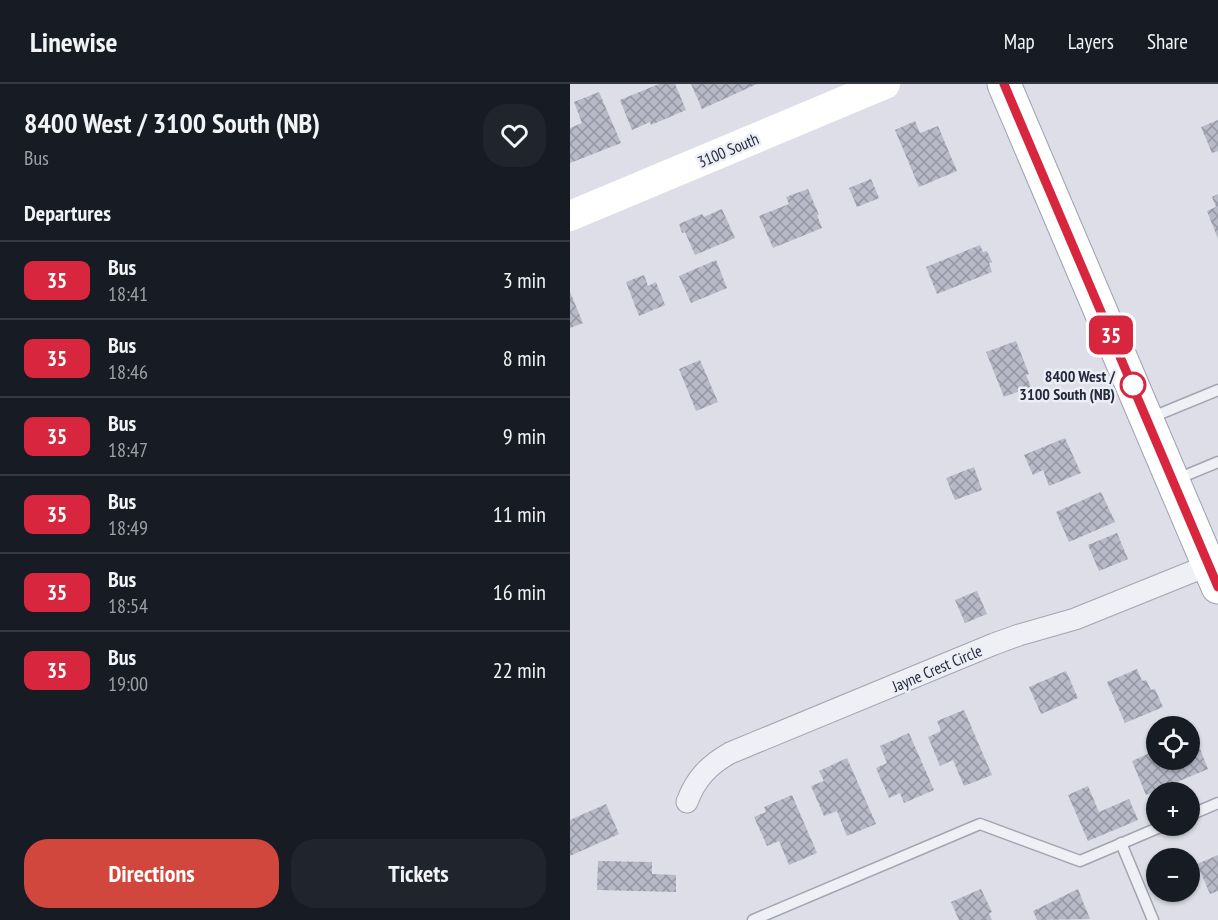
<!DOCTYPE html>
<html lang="en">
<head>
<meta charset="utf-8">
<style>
	body { margin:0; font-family:"PT Sans Narrow",sans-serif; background:#20242c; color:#f1f3f6; height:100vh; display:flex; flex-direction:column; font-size:22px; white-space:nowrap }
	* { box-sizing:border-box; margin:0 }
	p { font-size:20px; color:#9ea1a6 }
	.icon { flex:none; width:33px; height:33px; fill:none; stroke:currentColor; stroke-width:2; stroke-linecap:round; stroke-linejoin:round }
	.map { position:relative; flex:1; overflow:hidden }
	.drawer { display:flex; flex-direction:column; background:#171b24; width:570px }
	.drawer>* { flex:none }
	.badge { padding:0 12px; border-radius:9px; font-size:21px; line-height:39px }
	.buttons { position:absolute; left:576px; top:632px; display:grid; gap:12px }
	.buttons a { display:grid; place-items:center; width:54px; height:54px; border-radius:50%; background:#171b24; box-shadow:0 2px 4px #0004; font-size:30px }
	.map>.badge { position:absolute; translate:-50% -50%; box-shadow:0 0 0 3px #fff }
	h2 { padding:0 24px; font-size:22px; line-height:54px }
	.round { display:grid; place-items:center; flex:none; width:63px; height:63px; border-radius:24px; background:#20242c }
	.headline { display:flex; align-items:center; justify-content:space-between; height:102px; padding:0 24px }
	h1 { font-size:28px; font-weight:800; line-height:45px }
	.cta { display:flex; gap:12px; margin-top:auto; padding:12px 24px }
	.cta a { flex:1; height:69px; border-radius:24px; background:#d1473d; color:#fff; font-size:24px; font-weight:800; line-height:69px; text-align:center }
	.cta a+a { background:#20242c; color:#f1f3f6 }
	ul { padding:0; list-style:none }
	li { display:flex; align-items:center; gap:18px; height:78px; padding:0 24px; border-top:2px solid #363941 }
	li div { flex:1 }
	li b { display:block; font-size:22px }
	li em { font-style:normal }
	li .badge { min-width:66px; font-weight:700; text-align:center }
	header { display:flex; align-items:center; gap:36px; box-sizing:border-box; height:84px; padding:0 30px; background:#171b24; border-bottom:2px solid #363941 }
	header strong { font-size:28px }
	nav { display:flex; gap:33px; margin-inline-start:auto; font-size:21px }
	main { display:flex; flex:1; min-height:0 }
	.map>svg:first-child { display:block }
	.building { fill:url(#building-cross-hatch) }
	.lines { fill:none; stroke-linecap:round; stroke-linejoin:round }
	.lane-casing { stroke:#a2a4b1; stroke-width:13 }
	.street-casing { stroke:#a2a4b1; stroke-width:23 }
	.primary-casing { stroke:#9ca0b3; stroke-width:35 }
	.lane { stroke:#eff0f5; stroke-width:10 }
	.street { stroke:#eff0f5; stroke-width:21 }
	.secondary { stroke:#fff; stroke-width:30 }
	.primary { stroke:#fff; stroke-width:33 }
	.line-casing { stroke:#fff; stroke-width:14 }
	.line { stroke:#d7263d; stroke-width:9 }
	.stop-dot { fill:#fff; stroke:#d7263d; stroke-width:3 }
	.labels { text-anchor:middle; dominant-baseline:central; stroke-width:5; stroke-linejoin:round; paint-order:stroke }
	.street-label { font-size:16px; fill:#26293e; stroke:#eceef5 }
	.stop-label { font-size:16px; font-weight:bold; fill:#26293e; stroke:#eceef5; text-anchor:end }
</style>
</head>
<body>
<header>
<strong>Linewise</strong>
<nav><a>Map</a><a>Layers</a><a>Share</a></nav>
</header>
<main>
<section class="drawer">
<div class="headline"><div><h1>8400 West / 3100 South (NB)</h1><p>Bus</p></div><a class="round"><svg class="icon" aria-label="heart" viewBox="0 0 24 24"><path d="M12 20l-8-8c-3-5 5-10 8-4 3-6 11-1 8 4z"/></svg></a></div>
<h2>Departures</h2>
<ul>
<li><span class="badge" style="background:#d7263d;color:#fff">35</span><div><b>Bus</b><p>18:41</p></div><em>3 min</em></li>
<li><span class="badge" style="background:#d7263d;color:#fff">35</span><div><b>Bus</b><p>18:46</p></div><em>8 min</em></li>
<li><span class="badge" style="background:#d7263d;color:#fff">35</span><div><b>Bus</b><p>18:47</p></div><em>9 min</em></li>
<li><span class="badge" style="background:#d7263d;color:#fff">35</span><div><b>Bus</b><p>18:49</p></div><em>11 min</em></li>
<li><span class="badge" style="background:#d7263d;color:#fff">35</span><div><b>Bus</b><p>18:54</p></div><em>16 min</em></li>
<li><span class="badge" style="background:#d7263d;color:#fff">35</span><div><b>Bus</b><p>19:00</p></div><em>22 min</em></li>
</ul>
<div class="cta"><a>Directions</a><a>Tickets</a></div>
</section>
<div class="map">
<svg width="648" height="836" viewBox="0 0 648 836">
	<defs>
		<pattern id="building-cross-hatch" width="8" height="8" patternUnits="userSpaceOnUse" patternTransform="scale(1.5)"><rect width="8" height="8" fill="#b7b9c7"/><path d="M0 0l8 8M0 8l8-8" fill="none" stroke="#9596a3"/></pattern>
	</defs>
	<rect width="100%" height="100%" fill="#dddee7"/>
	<!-- building -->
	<g class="building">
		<polygon points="89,0 105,0 116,26 81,41 80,38 62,46 50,16"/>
		<polygon points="121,0 187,0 132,25"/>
		<polygon points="29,8 51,59 0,79 0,44 12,39 4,18"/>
		<polygon points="648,36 648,67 642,69 631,43"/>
		<polygon points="345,37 350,49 368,42 387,87 349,103 325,46"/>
		<polygon points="301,95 309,114 287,123 279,104"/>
		<polygon points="238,105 249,131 247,131 252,144 203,164 189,132 219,120 216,113"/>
		<polygon points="648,110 648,155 637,127 646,123 642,113"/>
		<polygon points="152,125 165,154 125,171 115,148 112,149 109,140 132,130 134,133"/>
		<polygon points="410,161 413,168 417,167 422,178 419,179 422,188 367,210 356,183"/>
		<polygon points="146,176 157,204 121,219 109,192"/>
		<polygon points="74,191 78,202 86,198 95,221 69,232 56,198"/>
		<polygon points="0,208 13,239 0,244"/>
		<polygon points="446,257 459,290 456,291 461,303 434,313 416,268"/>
		<polygon points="130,276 148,318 126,327 109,285"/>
		<polygon points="495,354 511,389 479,402 473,386 463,391 454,371"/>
		<polygon points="404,383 412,406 385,416 376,394"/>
		<polygon points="531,408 545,438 499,458 486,428"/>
		<polygon points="547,449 558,475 529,487 518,461"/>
		<polygon points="407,507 417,530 395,539 385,516"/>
		<polygon points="567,585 572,597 576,596 581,606 585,605 593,623 555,639 537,598"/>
		<polygon points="496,587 508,614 471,630 459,603"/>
		<polygon points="394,626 422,691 394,702 383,676 370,682 358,653 371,647 367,637"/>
		<polygon points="339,649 364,706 334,719 330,709 319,714 306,684 317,679 310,662"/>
		<polygon points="620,658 624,668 630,665 638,685 576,711 562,677 586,666 586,675 620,675"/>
		<polygon points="277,674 306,740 277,752 267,727 254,732 241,702 254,697 249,687"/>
		<polygon points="518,702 529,728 559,715 568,736 518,757 498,711"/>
		<polygon points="222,711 247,769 219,781 209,757 197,762 184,733 196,728 194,723"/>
		<polygon points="36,720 49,750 0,772 0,736"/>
		<polygon points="648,771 648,807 640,810 627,780"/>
		<polygon points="28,777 82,778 82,790 106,791 106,808 27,806"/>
		<polygon points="411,805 422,828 419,829 422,836 389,836 381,818"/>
		<polygon points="508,805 520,835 467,836 463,827"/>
	</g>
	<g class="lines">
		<!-- lane casing -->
		<g class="lane-casing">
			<g id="lane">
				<polyline points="580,334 648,306"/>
				<polyline points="607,395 648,378"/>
				<polyline points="620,731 648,719"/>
				<polyline points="551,759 583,836"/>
				<polyline points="183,836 410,740 510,777 595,741"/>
			</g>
		</g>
		<!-- street casing -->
		<g class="street-casing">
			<path id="street" d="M 117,718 C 126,694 139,681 160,669 L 424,560 L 449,551 L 505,535 L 639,481"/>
		</g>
		<!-- primary casing -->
		<g class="primary-casing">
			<polyline id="primary" points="434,0 648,503"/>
		</g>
		<!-- lane -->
		<use href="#lane" class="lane"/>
		<!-- street -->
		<use href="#street" class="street"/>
		<!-- secondary -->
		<polyline class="secondary" points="0,132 315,0"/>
		<!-- primary -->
		<use href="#primary" class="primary"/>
	</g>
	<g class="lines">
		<!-- line casing -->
		<g class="line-casing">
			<polyline id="line" points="434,0 648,503"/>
		</g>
		<!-- line -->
		<use href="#line" class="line"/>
	</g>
	<!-- markers -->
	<circle class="stop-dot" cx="563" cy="301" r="12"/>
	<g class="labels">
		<!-- street labels -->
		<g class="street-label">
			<text transform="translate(158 66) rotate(-23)">3100 South</text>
			<text transform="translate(367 584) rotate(-23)">Jayne Crest Circle</text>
		</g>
		<!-- stop labels -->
		<g class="stop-label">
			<text x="545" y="292">8400 West /<tspan x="545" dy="18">3100 South (NB)</tspan></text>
		</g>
	</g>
</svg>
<div class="buttons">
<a><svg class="icon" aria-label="locate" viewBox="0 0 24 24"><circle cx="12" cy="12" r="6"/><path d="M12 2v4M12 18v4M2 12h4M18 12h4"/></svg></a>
<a>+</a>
<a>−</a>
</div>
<b class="badge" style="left:541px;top:251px;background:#d7263d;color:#fff">35</b>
</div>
</main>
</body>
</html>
